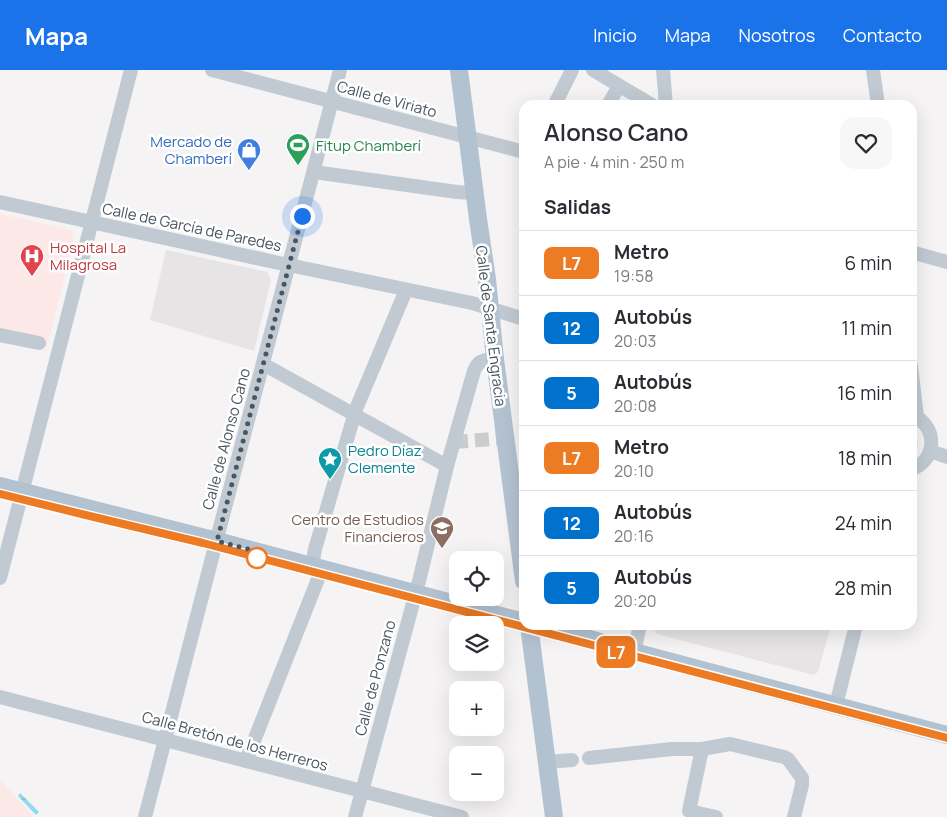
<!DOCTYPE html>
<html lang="es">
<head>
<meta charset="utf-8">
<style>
	body { margin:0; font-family:Manrope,sans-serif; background:#f7f7f7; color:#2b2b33; height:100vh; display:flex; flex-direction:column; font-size:19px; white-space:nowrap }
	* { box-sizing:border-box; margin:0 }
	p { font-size:16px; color:#7c7c81 }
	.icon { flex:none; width:28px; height:28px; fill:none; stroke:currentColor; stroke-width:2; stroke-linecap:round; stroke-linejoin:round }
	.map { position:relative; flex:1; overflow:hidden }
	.side { position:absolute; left:519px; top:30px; width:398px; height:530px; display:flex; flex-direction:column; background:#fff; border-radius:15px; box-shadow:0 5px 20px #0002 }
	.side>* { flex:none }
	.badge { padding:0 10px; border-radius:8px; font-size:18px; line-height:32px }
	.tools { position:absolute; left:449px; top:481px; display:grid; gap:10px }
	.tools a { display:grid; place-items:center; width:55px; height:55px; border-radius:10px; background:#fff; box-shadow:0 5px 20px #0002; font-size:25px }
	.you { position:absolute; width:25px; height:25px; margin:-12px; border:4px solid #fff; border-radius:50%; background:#1a73e8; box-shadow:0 0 0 8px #1a73e833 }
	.map>.badge { position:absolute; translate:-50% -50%; box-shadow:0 0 0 2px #fff }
	h2 { padding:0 25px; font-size:19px; line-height:45px }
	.round { display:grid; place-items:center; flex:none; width:52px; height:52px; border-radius:15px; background:#f7f7f7 }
	.summary { display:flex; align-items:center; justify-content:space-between; height:85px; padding:0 25px }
	h1 { font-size:24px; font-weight:600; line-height:38px }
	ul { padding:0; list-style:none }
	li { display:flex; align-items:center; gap:15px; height:65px; padding:0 25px; border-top:1px solid #e1e1e2 }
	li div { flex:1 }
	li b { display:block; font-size:19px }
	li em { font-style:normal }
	li .badge { min-width:55px; font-weight:700; text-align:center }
	header { display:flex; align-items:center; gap:30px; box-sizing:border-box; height:70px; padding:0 25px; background:#1a73e8; color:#fff }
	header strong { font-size:24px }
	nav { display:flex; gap:28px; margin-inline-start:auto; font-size:18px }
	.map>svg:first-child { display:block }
	.education { fill:#e6e4e5 }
	.medical { fill:#fce8e6 }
	.grass { fill:#c3f1d5 }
	.water { fill:url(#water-waves) }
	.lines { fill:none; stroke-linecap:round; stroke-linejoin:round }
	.minor-tunnel { stroke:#caccce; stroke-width:14; stroke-dasharray:14 7; stroke-linecap:butt }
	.minor { stroke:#c1cad2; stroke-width:14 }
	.major { stroke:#b3c2d1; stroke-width:18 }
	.line-casing { stroke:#fff; stroke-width:11 }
	.line { stroke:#ed7b24; stroke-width:8 }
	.walk { stroke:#4a5661; stroke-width:5; stroke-dasharray:0 9 }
	.stop-dot { fill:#fff; stroke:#ed7b24; stroke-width:2.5 }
	.labels { text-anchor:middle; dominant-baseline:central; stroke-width:5; stroke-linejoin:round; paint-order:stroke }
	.street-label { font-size:15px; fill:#4a5661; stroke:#fff }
	.shop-label { font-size:15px; fill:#366cbe; stroke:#fff; text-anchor:end }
	.leisure-label { font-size:15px; fill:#27864d; stroke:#fff; text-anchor:start }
	.health-label { font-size:15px; fill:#be3a42; stroke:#fff; text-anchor:start }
	.culture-label { font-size:15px; fill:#0d838f; stroke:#fff; text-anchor:start }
	.education-label { font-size:15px; fill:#785e54; stroke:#fff; text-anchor:end }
</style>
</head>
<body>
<header>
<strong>Mapa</strong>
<nav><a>Inicio</a><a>Mapa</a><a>Nosotros</a><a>Contacto</a></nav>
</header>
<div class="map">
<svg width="947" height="747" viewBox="0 0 947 747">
	<defs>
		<pattern id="water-waves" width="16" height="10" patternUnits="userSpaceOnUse" patternTransform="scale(1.25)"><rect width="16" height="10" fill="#90daee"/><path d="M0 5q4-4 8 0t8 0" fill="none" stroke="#78b4c4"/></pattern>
	</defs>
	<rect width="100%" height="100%" fill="#f5f3f3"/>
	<!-- education -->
	<g class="education">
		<polygon points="166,180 267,202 271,210 254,281 150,250"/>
		<polygon points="654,555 831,555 818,602 814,605 657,564 653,558"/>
	</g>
	<!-- medical -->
	<g class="medical">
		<polygon points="0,144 71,160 74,166 47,277 0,262"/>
		<polygon points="0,710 34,747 0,747"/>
	</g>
	<!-- grass -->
	<path class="grass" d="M 911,363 C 919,369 921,379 911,384 Z"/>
	<!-- water -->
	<polygon class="water" points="20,723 39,742 36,745 18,726"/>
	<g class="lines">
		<!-- minor-tunnel -->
		<polyline class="minor-tunnel" points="454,372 506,368"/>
		<!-- minor -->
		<g class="minor">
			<polyline points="212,0 524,82"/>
			<polyline points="593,0 652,35"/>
			<polyline points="663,0 666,35"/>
			<polyline points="873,0 878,35"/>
			<polyline points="556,35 555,34 572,0"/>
			<polyline points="608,35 619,16"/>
			<polyline points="314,102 457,122 474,123"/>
			<polyline points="0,132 279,193 472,233 524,249"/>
			<polyline points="911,182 947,192"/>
			<polyline points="0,265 39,273"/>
			<polyline points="263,294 447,396"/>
			<polyline points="911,296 917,347"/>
			<path d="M 911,345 C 938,354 938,391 911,399"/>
			<polyline points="930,381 947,387"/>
			<polyline points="312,496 315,479 356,339 406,220"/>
			<polyline points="0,508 131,0"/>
			<polyline points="634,582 640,555"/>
			<polyline points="0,627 462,747"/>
			<polyline points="836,635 856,555"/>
			<polyline points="702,679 689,741 716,747"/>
			<polyline points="589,688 672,679 702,679 730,674 784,687 788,689 802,708 802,715 794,747"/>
			<polyline points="246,691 322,499"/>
			<polyline points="547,692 572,690"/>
			<polyline points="145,747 221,453 340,0"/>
			<path d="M 355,747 L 419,511 L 447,396 L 474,301 C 479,289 483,291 495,289"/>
		</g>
		<!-- major -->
		<g class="major">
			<polyline points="459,0 478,149 487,209 495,289 524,511"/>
			<polyline points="0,416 217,471 524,552"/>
			<polyline points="529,555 554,747"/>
			<polyline points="534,555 579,566 634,582 947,665"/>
		</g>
	</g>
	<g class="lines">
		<!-- line casing -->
		<g class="line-casing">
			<polyline id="line" points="0,424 98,448 203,473 947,668"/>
		</g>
		<!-- line -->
		<use href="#line" class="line"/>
		<!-- walk -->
		<polyline class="walk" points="257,488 259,482 217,471 302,146"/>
	</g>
	<!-- icons -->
	<defs>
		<g id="stadium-pin" transform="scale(1.25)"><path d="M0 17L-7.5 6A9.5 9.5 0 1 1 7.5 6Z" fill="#2e9e5b" stroke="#fff"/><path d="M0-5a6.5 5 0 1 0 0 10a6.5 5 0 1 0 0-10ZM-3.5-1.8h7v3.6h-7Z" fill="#fff"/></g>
		<g id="shop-pin" transform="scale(1.25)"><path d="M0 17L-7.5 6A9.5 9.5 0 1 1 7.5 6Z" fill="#3f7fe0" stroke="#fff"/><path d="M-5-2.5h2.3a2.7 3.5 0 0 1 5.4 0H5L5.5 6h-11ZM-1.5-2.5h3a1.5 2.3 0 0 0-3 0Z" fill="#fff"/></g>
		<g id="hospital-pin" transform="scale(1.25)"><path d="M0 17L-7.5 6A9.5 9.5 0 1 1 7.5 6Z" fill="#e0444e" stroke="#fff"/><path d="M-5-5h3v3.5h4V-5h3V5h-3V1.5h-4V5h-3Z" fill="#fff"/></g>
		<g id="sight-pin" transform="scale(1.25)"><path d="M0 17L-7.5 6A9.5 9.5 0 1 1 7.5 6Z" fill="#0f9aa8" stroke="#fff"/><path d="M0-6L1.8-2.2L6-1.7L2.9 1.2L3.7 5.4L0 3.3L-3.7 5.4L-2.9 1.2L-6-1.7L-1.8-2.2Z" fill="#fff"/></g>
		<g id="university-pin" transform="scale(1.25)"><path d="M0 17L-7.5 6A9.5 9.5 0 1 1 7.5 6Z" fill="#8d6e63" stroke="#fff"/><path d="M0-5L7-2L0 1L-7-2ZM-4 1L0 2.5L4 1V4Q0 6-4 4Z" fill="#fff"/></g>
	</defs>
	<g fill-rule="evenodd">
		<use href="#stadium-pin" x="298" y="75"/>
		<use href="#shop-pin" x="249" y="80"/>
		<use href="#hospital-pin" x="32" y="186"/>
		<use href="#sight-pin" x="330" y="389"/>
		<use href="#university-pin" x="442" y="458"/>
	</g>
	<!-- markers -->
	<circle class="stop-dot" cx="257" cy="488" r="10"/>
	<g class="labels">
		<!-- street labels -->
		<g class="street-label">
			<text transform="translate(387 29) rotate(15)">Calle de Viriato</text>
			<text transform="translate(192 157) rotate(12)">Calle de García de Paredes</text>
			<text transform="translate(491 256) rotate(83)">Calle de Santa Engracia</text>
			<text transform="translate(226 369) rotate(-75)">Calle de Alonso Cano</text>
			<text transform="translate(375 608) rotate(-75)">Calle de Ponzano</text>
			<text transform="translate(235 671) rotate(15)">Calle Bretón de los Herreros</text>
		</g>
		<!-- shop labels -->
		<g class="shop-label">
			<text x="232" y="71">Mercado de<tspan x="232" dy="17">Chamberí</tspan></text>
		</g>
		<!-- leisure labels -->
		<g class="leisure-label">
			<text x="316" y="75">Fitup Chamberí</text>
		</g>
		<!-- health labels -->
		<g class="health-label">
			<text x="50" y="177">Hospital La<tspan x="50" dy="17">Milagrosa</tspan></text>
		</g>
		<!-- culture labels -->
		<g class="culture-label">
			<text x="348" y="380">Pedro Díaz<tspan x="348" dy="17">Clemente</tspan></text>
		</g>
		<!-- education labels -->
		<g class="education-label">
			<text x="424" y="449">Centro de Estudios<tspan x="424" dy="17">Financieros</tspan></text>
		</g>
	</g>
</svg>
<div class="tools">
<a><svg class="icon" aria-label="locate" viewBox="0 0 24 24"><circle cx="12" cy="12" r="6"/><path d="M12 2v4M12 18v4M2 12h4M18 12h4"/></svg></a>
<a><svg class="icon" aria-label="layers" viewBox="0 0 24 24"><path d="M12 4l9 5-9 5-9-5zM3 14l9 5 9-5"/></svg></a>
<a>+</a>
<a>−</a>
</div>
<div class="you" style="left:302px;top:146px"></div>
<b class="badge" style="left:616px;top:582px;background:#ed7b24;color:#fff">L7</b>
<section class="side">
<div class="summary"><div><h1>Alonso Cano</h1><p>A pie · 4 min · 250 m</p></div><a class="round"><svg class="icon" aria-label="heart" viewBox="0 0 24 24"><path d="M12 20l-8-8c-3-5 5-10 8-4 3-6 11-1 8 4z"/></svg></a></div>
<h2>Salidas</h2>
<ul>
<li><span class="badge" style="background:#ed7b24;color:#fff">L7</span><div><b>Metro</b><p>19:58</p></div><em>6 min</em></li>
<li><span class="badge" style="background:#0072ce;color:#fff">12</span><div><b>Autobús</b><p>20:03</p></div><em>11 min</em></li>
<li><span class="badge" style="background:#0072ce;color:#fff">5</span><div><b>Autobús</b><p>20:08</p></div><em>16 min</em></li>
<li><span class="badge" style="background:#ed7b24;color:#fff">L7</span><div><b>Metro</b><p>20:10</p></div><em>18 min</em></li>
<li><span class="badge" style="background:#0072ce;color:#fff">12</span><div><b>Autobús</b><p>20:16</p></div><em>24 min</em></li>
<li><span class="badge" style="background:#0072ce;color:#fff">5</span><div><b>Autobús</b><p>20:20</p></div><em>28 min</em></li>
</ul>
</section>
</div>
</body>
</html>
